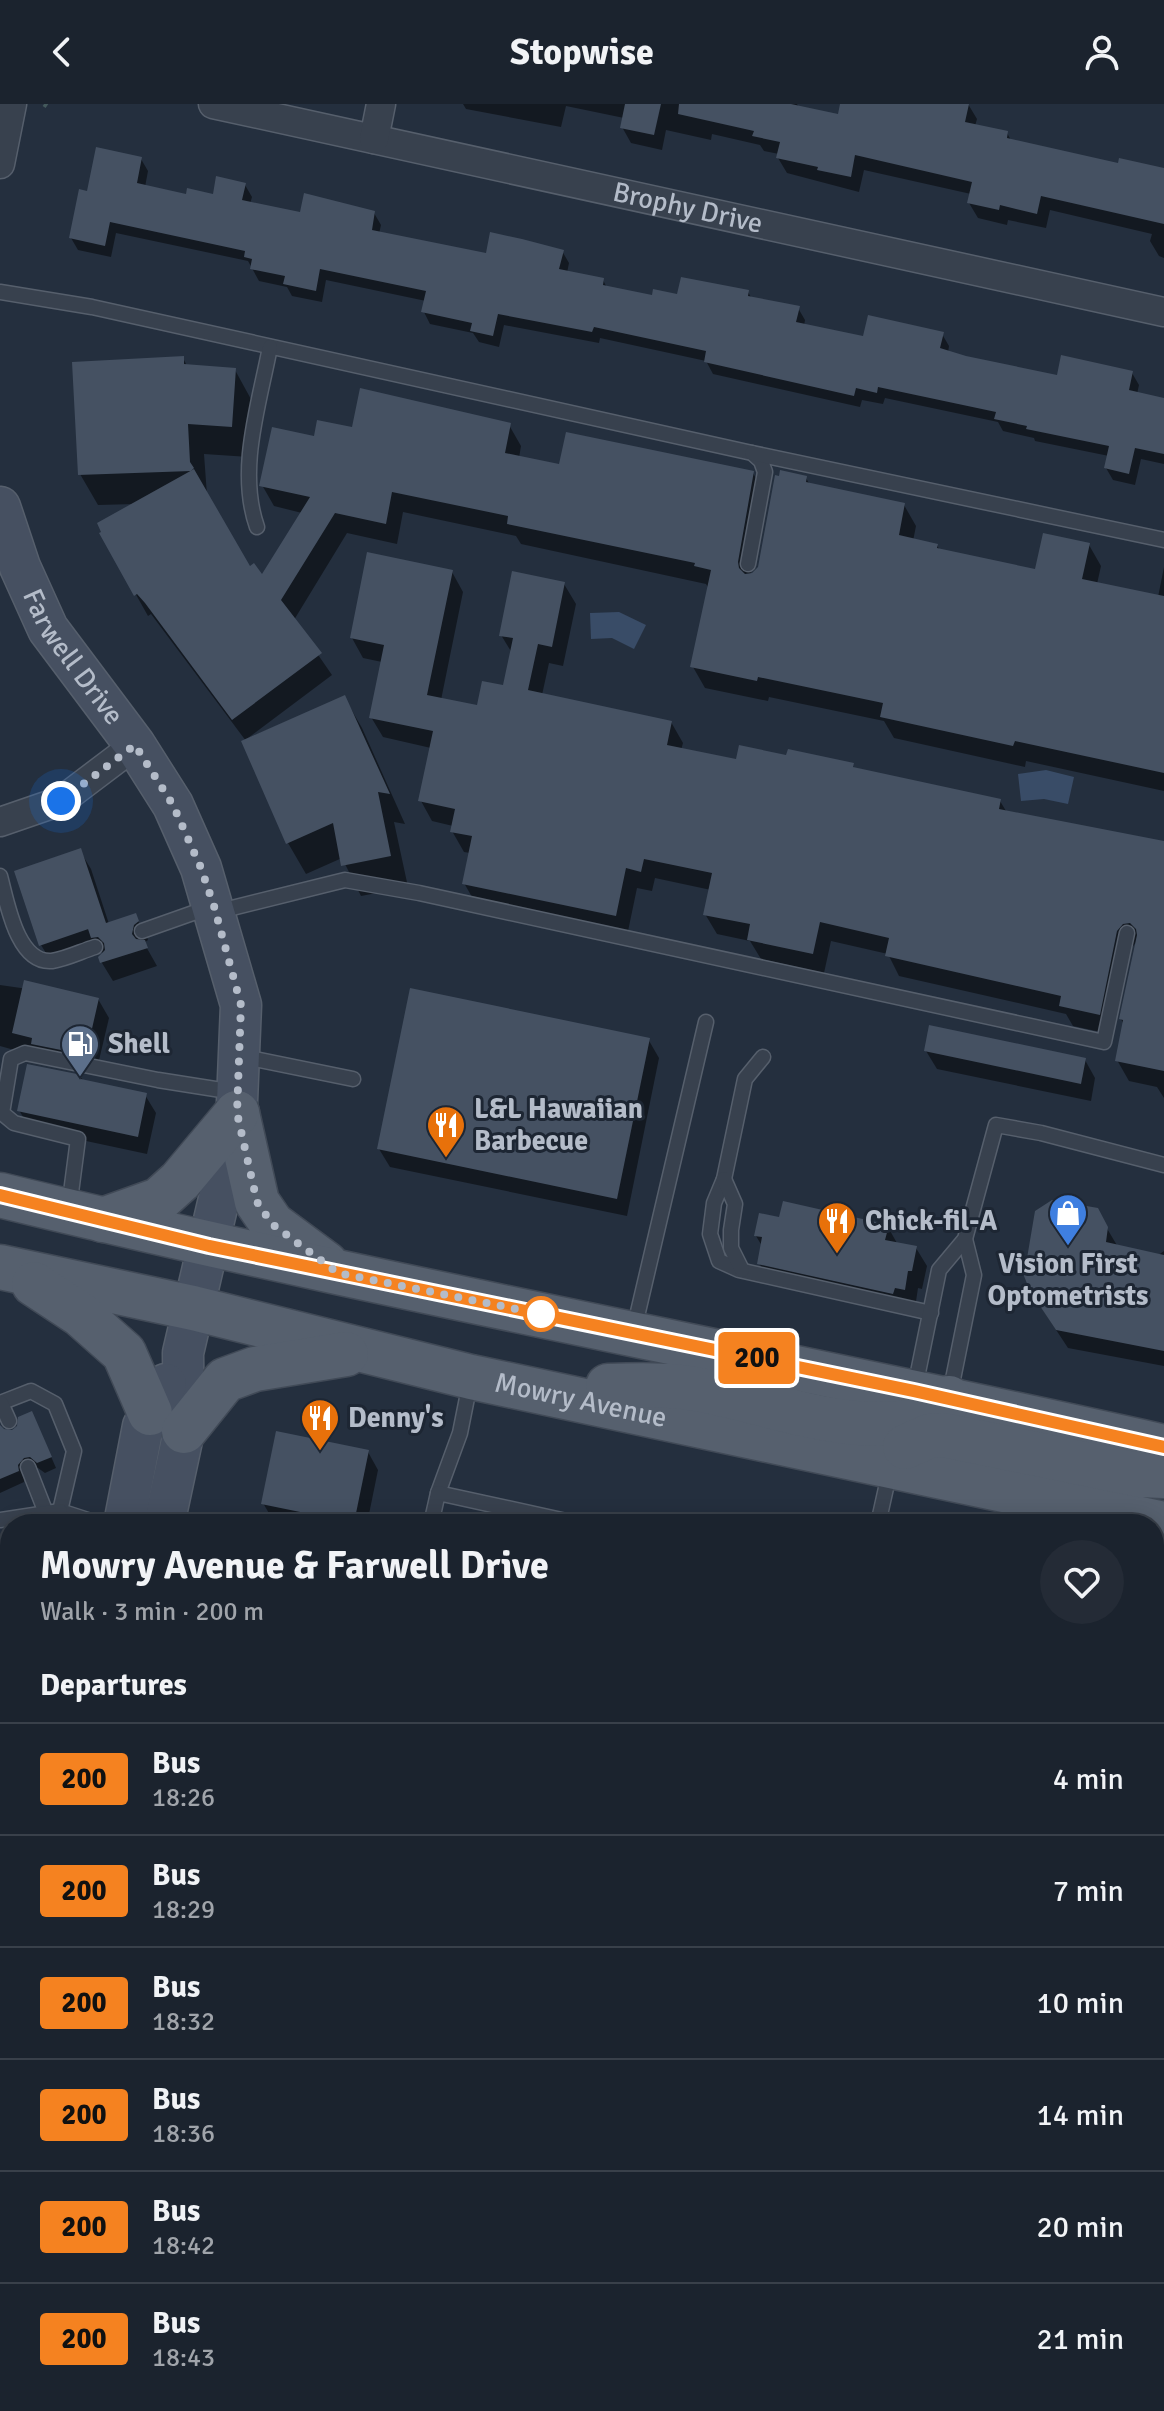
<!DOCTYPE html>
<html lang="en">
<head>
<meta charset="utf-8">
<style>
	body { margin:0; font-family:Signika,sans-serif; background:#242b36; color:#f1f3f6; height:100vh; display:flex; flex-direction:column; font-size:30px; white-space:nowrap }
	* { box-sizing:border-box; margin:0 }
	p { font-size:26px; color:#a0a4aa }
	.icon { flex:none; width:44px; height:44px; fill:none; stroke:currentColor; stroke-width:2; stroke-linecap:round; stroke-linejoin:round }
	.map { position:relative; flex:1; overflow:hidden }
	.sheet { position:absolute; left:0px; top:1410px; width:1164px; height:898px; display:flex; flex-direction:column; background:#1b232e; border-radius:32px 32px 0 0; box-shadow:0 4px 20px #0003,0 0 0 2px #39404a }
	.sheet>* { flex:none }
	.badge { padding:0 16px; border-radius:6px; font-size:28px; line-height:52px }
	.you { position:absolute; width:40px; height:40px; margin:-20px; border:6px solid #fff; border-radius:50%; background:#1a73e8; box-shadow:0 0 0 12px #1a73e833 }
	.map>.badge { position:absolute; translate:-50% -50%; box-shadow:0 0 0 4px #fff }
	h2 { padding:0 40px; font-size:30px; line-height:72px }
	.round { display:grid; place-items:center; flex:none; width:84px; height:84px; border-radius:42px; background:#242b36 }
	.overview { display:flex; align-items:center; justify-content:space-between; height:136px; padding:0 40px }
	h1 { font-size:38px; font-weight:700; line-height:60px }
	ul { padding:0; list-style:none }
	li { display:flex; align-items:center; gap:24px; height:112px; padding:0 40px; border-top:2px solid #39404a }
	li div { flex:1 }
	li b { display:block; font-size:30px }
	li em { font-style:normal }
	li .badge { min-width:88px; font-weight:700; text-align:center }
	header { display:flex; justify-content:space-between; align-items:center; height:104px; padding:0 40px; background:#1b232e; font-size:36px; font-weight:700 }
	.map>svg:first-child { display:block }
	.water { fill:#394c67 }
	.shadow { fill:#0007 }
	.building { fill:#455162 }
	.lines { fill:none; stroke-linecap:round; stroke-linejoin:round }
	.lane-casing { stroke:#565f6c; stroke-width:17 }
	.street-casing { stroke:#565f6c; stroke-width:31 }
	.secondary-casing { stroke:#565f6c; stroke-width:43 }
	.primary-casing { stroke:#414a57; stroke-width:47 }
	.path { stroke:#44595c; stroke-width:5; stroke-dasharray:6 6; stroke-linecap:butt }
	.lane { stroke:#38414e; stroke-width:14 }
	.street { stroke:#38414e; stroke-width:28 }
	.secondary { stroke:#465061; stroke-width:40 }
	.primary { stroke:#56606e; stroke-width:44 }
	.line-casing { stroke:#fff; stroke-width:18 }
	.line { stroke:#f58220; stroke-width:12 }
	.walk { stroke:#b4bcc9; stroke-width:8; stroke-dasharray:0 14.4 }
	.stop-dot { fill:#fff; stroke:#f58220; stroke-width:4 }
	.labels { text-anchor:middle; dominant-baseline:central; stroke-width:6; stroke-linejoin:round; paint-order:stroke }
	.street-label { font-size:28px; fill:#b4bcc9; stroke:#1d2633 }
	.poi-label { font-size:28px; font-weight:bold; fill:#b4bcc9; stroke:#1d2633; text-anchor:start }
</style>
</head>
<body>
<header><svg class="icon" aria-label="back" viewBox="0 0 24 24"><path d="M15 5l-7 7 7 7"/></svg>Stopwise<svg class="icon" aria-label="person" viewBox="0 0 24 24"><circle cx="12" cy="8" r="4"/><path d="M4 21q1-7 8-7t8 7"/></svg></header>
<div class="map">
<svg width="1164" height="2307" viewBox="0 0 1164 2307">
	<rect width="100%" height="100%" fill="#242f3e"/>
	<!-- water -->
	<g class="water">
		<polygon points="619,508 646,521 634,545 612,534 591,535 590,509"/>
		<polygon points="1046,666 1074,673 1068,700 1044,695 1021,697 1018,670"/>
	</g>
	<!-- shadow -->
	<g class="shadow">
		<polygon points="463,0 797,0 799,4 839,12 842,0 968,0 977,15 975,22 1007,29 1012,38 1119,61 1164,66 1164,154 1159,152 1150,137 1152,130 1050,106 1046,124 1008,116 1007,121 978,114 969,99 971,90 864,66 859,88 787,69 778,54 779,50 764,47 760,41 712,30 711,36 666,26 662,46 631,39 622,23 624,14 566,2 561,23 466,5"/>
		<polygon points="141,55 148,67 145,83 188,93 214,92 245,81 252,93 250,100 302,110 374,109 381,121 379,130 488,151 562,147 569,159 567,169 603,176 607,184 654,193 748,188 752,195 798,204 805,216 804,222 865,235 942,230 949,242 948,249 1058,274 1132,269 1139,281 1137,290 1164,296 1164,360 1141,355 1135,381 1113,376 1106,364 1109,352 1035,337 1034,334 1003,327 998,318 885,294 883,300 862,296 860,303 713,270 706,257 600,234 599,239 504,221 499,243 479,238 473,229 430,220 424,208 426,197 326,176 322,198 292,192 287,183 259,177 248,157 116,129 111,153 78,146 71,134 89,90"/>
		<polygon points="183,254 187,262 235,266 252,297 249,353 204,350 207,391 250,465 263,474 302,409 274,402 262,381 316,334 354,325 509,321 521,342 519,354 561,362 753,369 765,390 750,474 759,463 806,374 810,381 904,401 916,422 913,437 937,441 940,447 1037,467 1089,441 1101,462 1097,480 1158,493 1164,463 1164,687 1026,657 1025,663 894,634 884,617 769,593 768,597 705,584 693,563 709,485 706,480 521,440 516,432 403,408 397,440 347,429 294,516 332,571 248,634 344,593 362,624 405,720 394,718 408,783 361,792 342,754 306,770 288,739 246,637 151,510 148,512 102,430 136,400 98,401 80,370"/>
		<polygon points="452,468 463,488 441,596 478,603 504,583 512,549 501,531 564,480 576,500 563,562 549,559 542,591 671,618 683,639 681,646 738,658 788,654 852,661 855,665 1000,697 1006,707 1164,739 1164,994 1157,983 1129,977 1117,956 1124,921 1121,915 1138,836 1128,848 1110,930 1073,922 1066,910 899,872 888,850 831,837 824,869 761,855 750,837 717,830 705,810 711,786 655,774 652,787 637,784 627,832 476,800 464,779 470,749 464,748 452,727 453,722 432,717 421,697 431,644 383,633 371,613 382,558 363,554 352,534"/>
		<polygon points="80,747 91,765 109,820 135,812 146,830 148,836 144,839 157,862 113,877 102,859 100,853 103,850 99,843 52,859 41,841"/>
		<polygon points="0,881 98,895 109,914 96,969 0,942"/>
		<polygon points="648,935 659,954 627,1112 390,1063 379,1045"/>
		<polygon points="926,947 1085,956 1095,974 1091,997 937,965"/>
		<polygon points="81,973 84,978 145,991 156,1009 147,1050 30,1025 19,1006"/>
		<polygon points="1096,1106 1118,1143 1157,1152 1164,1147 1164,1262 1068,1244 1043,1206"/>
		<polygon points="888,1123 898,1141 916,1144 927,1162 922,1185 918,1184 915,1204 770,1178 759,1159 762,1142 756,1132"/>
		<polygon points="37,1320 56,1364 45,1369 38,1364 30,1365 24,1373 24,1378 0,1389 0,1324 13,1328"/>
		<polygon points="368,1348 378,1366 367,1420 286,1420 274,1418 263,1399"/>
		<polygon points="1164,1990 1164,2257 1154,2254 1154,2037"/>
	</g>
	<!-- building -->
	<g class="building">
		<polygon points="625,0 661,0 654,31 620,24"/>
		<polygon points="679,0 791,0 838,10 840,0 969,0 965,18 1008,27 1007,34 1118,59 1119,54 1164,64 1164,120 1041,92 1037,110 1000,101 999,106 967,99 972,78 855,51 851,73 817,66 818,63 776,54 780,38 752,32 754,27 678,10"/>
		<polygon points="96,43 142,53 137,79 186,90 187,84 213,90 216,72 246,79 242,96 300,108 304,89 375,107 372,126 486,149 490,128 522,135 564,146 559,165 604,174 603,181 652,191 653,185 677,190 681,173 749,186 748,192 800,202 796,218 863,232 868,211 944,228 940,244 966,252 1057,271 1061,251 1133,267 1129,286 1164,294 1164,350 1135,344 1129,370 1104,364 1109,342 1026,325 1027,322 994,315 996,308 878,283 877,289 856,284 854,292 704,258 706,247 594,223 592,228 498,210 493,232 470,227 472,219 421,208 426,187 320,165 316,187 283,180 285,172 250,165 252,155 244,153 245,147 110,118 105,142 69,134 79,85 87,87"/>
		<polygon points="184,252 184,260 236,264 232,323 188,320 190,358 194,364 191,367 78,371 72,258"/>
		<polygon points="360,284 511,319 505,349 559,360 566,328 754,367 738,458 739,464 745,470 752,469 758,463 775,371 779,372 780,366 807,372 806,378 905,399 899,431 938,440 937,444 1035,465 1043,429 1090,439 1082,475 1164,492 1164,669 1015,637 1013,642 880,613 883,599 758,573 757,577 690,563 711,466 694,462 695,459 507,420 508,412 392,388 386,420 335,409 281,496 322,549 232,616 145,499 137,490 134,492 99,429 101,428 97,419 194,365 250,462 254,459 262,470 310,393 259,382 272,323 314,332 317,316 352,323"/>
		<polygon points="367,448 453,466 427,591 477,601 482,577 503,581 513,534 499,532 512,467 565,478 552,543 538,540 528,586 672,617 667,641 736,655 739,641 786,651 788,645 854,659 853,663 1001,695 999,705 1164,737 1164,967 1115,957 1123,916 1119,915 1137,831 1136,825 1130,819 1123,820 1117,827 1100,911 1059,902 1061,892 885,852 889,834 820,818 813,850 747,836 750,820 703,811 712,769 644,755 641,768 626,764 616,812 462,780 472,732 450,728 455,705 418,697 433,627 369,614 384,541 350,534"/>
		<polygon points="345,591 390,690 378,688 391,752 341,762 333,719 286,740 241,637"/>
		<polygon points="81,744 106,819 136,809 139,817 134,821 132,830 136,835 145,836 148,844 100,859 98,853 105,846 104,839 98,833 91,834 88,825 100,821 39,842 14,767"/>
		<polygon points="24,876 99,894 86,951 31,940 32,934 12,929"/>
		<polygon points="410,884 650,934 617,1095 377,1045"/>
		<polygon points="929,921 1086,954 1081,980 924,947"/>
		<polygon points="27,960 82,971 81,975 147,989 138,1033 17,1007"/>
		<polygon points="1052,1096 1098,1104 1108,1123 1106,1138 1164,1151 1164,1247 1056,1226 1030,1187 1024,1172 1035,1107"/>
		<polygon points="783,1097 889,1121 885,1136 917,1142 912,1167 908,1167 905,1186 895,1184 893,1190 757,1160 762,1133 754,1132 759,1109 779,1113"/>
		<polygon points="32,1307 52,1353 37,1359 30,1353 24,1354 18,1361 19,1367 0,1375 0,1321 4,1325 12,1326 17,1322 18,1313"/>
		<polygon points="276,1327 369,1346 354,1419 261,1400"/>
	</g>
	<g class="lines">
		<!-- lane casing -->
		<g class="lane-casing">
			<g id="lane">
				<polyline points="0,188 92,203 752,349 761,357 765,368 748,460"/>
				<polyline points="752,349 1164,436"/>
				<path d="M 257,423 C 237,366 259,301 270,243"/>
				<path d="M 0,772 C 7,798 17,860 52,857 C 66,855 82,847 95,843"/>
				<polyline points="216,808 345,776 419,789 1104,938 1127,829"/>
				<polyline points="142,827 210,803"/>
				<polyline points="240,952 353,975"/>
				<polyline points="763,953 745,975 724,1075 714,1099 710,1130 719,1157 739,1166 931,1209"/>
				<polyline points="724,1075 735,1100 731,1126 731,1144 742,1166"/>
				<polyline points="69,1104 78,1035 14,1019 2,1009 11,955 25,949 158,976 234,988"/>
				<polyline points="634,1225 706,918"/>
				<polyline points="915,1283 939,1166 965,1135 996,1021 1041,1029 1164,1061"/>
				<polyline points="950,1290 974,1171 965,1135"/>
				<polyline points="0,1299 31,1287 55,1300 74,1347 60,1407 100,1420"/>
				<polyline points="1,1299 9,1317"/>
				<polyline points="28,1363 46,1409"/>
				<polyline points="438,1389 460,1329 470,1279"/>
				<polyline points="0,1416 60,1407"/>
				<polyline points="431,1420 438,1389 580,1420"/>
				<polyline points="878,1420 890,1366"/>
				<polyline points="1029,1420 1034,1397"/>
				<polyline points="0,1521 10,1524"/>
				<polyline points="0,1618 10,1576"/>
				<polyline points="1154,1776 1164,1729"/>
				<polyline points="0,1835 10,1837"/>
				<polyline points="0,2260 10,2262"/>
				<polyline points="177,2298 220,2307"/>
				<polyline points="1145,2298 1164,2302"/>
				<polyline points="67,2307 67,2298"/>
				<polyline points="682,2307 684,2298"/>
				<polyline points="1040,2307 1042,2298"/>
			</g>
		</g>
		<!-- street casing -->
		<g class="street-casing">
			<g id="street">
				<path id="s1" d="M 213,0 L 1164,208"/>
				<polyline points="374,35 381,0"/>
				<polyline points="0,60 12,0"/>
				<polyline points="0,718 61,697 135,641"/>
			</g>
		</g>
		<!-- secondary casing -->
		<g class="secondary-casing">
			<g id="secondary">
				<path id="s2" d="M 0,403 L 20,463 L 48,525 L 135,641 L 173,701 L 201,764 L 241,901 L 236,1022 L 183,1249 L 184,1327 L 164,1420"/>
				<polyline points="124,1420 143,1322 166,1280"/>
				<polyline points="0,2103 10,2055"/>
			</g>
		</g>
		<!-- primary casing -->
		<g class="primary-casing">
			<g id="primary">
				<polyline points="237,1009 257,1098 272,1120 326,1160"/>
				<path d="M 0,1091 C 386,1185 777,1256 1164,1343"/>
				<polyline points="103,1116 159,1096 180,1077 237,1009"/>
				<path id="s3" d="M 0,1163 L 193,1204 L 471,1273 L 1164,1420"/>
				<polyline points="34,1180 81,1211 124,1249 150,1309"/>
				<path d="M 608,1282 C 632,1281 657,1280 682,1283 C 766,1294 858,1341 942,1309 L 949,1294"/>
				<polyline points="184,1327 225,1276 255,1265 346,1250"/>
				<polyline points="905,1343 929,1332 943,1331 1139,1371 1164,1372"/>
			</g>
		</g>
		<!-- path -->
		<g class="path">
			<polyline points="44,0 47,2"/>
			<polyline points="1154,1920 1164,1874"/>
		</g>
		<!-- lane -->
		<use href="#lane" class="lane"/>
		<!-- street -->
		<use href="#street" class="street"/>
		<!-- secondary -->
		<use href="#secondary" class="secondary"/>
		<!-- primary -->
		<use href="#primary" class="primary"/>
	</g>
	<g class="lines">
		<!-- line casing -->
		<g class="line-casing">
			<polyline id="line" points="0,1091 209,1142 914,1287 1164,1343"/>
		</g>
		<!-- line -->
		<use href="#line" class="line"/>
		<!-- walk -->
		<polyline class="walk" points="61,697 135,641 173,701 201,764 214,802 241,901 237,1009 257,1098 272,1120 338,1169 541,1210"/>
	</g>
	<!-- icons -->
	<defs>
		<g id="fuel-pin" transform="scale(2)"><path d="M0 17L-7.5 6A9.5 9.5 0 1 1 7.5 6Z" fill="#5c6f8a" stroke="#1d2633"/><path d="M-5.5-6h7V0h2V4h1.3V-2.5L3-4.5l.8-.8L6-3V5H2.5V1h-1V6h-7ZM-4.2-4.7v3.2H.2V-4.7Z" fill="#fff"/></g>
		<g id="restaurant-pin" transform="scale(2)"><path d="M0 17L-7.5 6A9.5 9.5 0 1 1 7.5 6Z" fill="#e8710a" stroke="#1d2633"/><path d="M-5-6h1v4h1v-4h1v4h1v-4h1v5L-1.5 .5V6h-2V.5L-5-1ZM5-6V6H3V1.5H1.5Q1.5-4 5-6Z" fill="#fff"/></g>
		<g id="shop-pin" transform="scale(2)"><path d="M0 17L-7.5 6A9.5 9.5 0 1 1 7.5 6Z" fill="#3f7fe0" stroke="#1d2633"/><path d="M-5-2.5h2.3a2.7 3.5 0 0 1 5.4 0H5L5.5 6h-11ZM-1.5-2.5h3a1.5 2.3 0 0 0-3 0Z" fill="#fff"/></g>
	</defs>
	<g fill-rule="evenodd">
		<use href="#fuel-pin" x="80" y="940"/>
		<use href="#restaurant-pin" x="446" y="1021"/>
		<use href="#shop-pin" x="1068" y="1109"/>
		<use href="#restaurant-pin" x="837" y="1117"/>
		<use href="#restaurant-pin" x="320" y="1314"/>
	</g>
	<!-- markers -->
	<circle class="stop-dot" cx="541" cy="1210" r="16"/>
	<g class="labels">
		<!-- street labels -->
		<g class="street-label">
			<text stroke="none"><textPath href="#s1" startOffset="486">Brophy Drive</textPath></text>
			<text stroke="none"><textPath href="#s2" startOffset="168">Farwell Drive</textPath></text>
			<text stroke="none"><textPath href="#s3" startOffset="596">Mowry Avenue</textPath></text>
		</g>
		<!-- poi labels -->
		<g class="poi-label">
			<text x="108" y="940">Shell</text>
			<text x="474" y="1005">L&amp;L Hawaiian<tspan x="474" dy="32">Barbecue</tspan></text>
			<text x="865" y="1117">Chick-fil-A</text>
			<text x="1068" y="1160" text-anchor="middle">Vision First<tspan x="1068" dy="32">Optometrists</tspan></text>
			<text x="348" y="1314">Denny's</text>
		</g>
	</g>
</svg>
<div class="you" style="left:61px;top:697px"></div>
<b class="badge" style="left:757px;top:1254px;background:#f58220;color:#111">200</b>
<section class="sheet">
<div class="overview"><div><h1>Mowry Avenue &amp; Farwell Drive</h1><p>Walk · 3 min · 200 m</p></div><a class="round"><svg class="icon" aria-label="heart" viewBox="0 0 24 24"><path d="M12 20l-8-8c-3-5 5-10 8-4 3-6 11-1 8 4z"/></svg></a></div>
<h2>Departures</h2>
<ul>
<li><span class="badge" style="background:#f58220;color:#111">200</span><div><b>Bus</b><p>18:26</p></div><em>4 min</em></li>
<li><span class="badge" style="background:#f58220;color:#111">200</span><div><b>Bus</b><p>18:29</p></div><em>7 min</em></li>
<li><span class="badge" style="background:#f58220;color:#111">200</span><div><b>Bus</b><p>18:32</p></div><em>10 min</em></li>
<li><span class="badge" style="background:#f58220;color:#111">200</span><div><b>Bus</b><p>18:36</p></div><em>14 min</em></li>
<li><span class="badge" style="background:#f58220;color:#111">200</span><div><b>Bus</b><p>18:42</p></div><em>20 min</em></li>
<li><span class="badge" style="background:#f58220;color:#111">200</span><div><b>Bus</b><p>18:43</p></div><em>21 min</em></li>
</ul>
</section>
</div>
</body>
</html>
